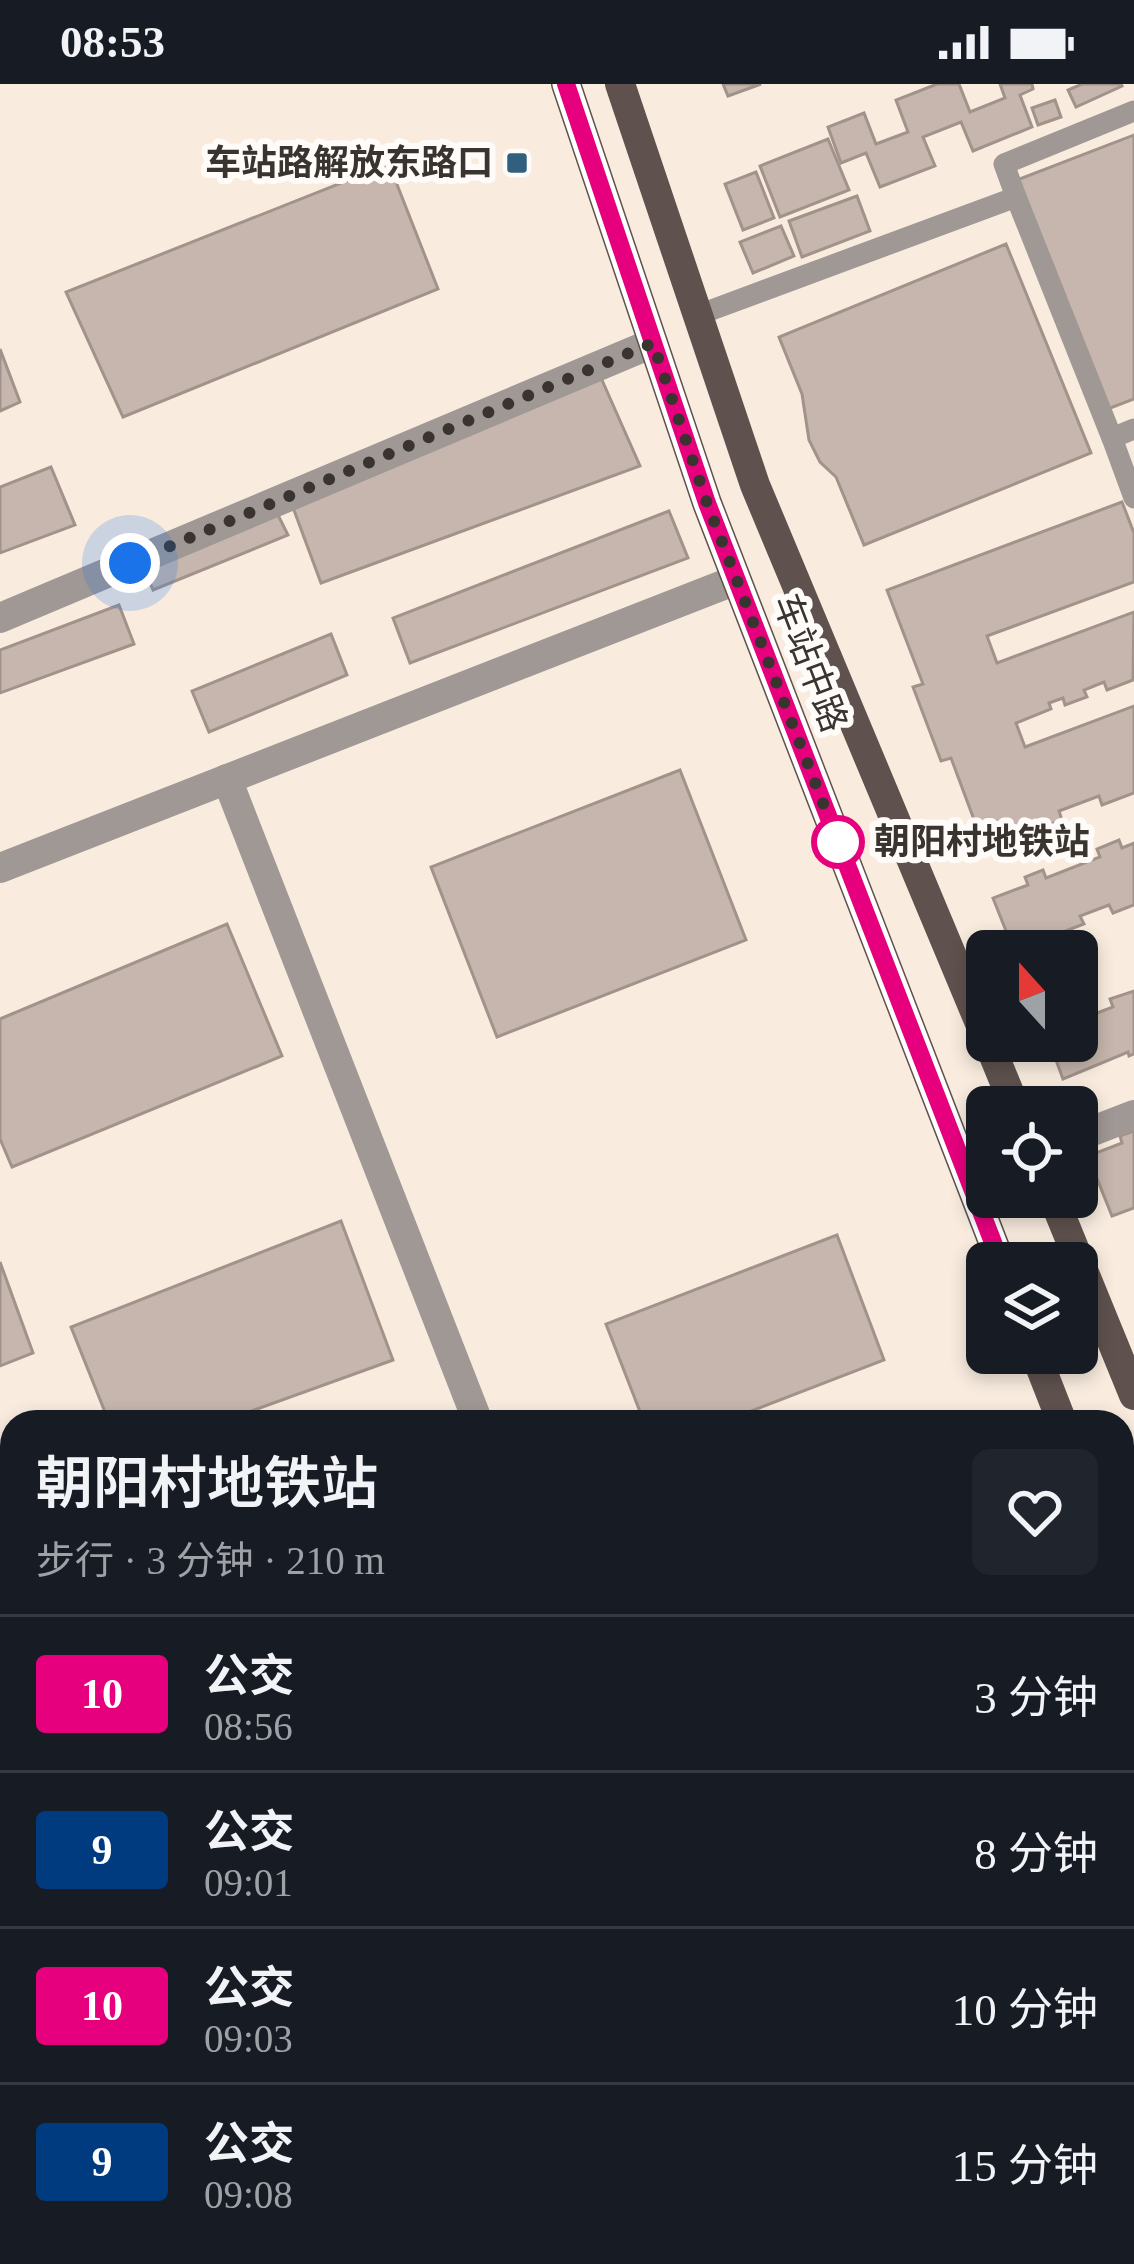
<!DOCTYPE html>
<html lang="zh">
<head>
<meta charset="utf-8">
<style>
	body { margin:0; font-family:"Times New Roman","Noto Sans SC",serif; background:#20242c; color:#f1f3f6; height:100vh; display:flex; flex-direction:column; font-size:45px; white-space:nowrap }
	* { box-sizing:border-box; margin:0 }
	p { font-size:39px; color:#9ea1a6 }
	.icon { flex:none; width:66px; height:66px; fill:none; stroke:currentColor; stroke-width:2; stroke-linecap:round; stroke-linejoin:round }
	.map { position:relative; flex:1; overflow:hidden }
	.panel { position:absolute; left:0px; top:1326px; width:1134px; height:855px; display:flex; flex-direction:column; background:#171b24; border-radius:36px 36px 0 0; box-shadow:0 6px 18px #0003 }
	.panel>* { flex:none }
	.badge { padding:0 24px; border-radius:9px; font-size:42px; line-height:78px }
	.needle { width:78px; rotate:339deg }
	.buttons { position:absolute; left:966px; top:846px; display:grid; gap:24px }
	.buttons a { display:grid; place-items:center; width:132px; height:132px; border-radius:18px; background:#171b24; box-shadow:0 6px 18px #0003; font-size:60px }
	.you { position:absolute; width:60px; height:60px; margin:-30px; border:9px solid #fff; border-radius:50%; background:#1a73e8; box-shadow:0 0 0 18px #1a73e833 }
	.map>.badge { position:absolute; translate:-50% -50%; box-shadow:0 0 0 6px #fff }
	.round { display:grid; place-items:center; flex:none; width:126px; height:126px; border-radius:18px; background:#20242c }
	.headline { display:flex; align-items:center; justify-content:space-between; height:204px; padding:0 36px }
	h1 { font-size:57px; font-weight:600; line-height:90px }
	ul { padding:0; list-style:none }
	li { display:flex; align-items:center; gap:36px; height:156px; padding:0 36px; border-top:3px solid #363941 }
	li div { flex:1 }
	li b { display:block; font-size:45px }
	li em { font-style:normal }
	li .badge { min-width:132px; font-weight:700; text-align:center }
	.status { display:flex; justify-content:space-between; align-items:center; height:84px; padding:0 60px; background:#171b24; direction:ltr }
	.status svg { height:33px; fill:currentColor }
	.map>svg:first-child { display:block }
	.building { fill:#c6b6ad; stroke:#a2938a; stroke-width:3 }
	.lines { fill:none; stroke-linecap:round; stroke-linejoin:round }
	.lane { stroke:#a09895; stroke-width:21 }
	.street { stroke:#a09895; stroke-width:30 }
	.primary { stroke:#5f524e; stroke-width:30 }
	.line-casing { stroke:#fff; stroke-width:27 }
	.line { stroke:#e6007e; stroke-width:18 }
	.walk { stroke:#39342f; stroke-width:12; stroke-dasharray:0 21.6 }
	.poi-dot { fill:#30607e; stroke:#fefbf9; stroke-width:4.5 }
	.stop-dot { fill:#fff; stroke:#e6007e; stroke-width:6 }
	.labels { text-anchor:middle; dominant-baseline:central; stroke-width:12; stroke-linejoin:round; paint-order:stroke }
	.poi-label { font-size:36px; font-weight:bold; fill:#39342f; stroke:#fefbf9; text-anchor:end }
	.street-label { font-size:36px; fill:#39342f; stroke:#fefbf9 }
	.stop-label { font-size:36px; font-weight:bold; fill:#39342f; stroke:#fefbf9; text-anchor:start }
</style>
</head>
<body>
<div class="status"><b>08:53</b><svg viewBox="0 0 49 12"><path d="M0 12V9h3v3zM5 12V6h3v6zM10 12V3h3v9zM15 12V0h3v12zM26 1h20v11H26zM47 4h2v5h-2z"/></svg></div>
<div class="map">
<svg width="1134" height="2180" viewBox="0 0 1134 2180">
	<rect width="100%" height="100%" fill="#f9ecdf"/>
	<!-- building -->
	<g class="building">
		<polygon points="723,0 761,0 728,12"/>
		<polygon points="937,0 959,0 970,28 1005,14 1000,0 1032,0 1033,5 1020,11 1032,43 973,67 961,38 923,53 935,82 880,103 866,69 841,79 828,43 864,29 876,60 908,48 896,16"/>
		<polygon points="1082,0 1121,0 1122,2 1076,23 1068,6"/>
		<polygon points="1055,16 1061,33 1038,41 1032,24"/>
		<polygon points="1134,51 1134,315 1105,326 1017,96"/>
		<polygon points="828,55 849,106 780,133 760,82"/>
		<polygon points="389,80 438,205 123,333 66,208"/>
		<polygon points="756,88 774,134 743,146 725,100"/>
		<polygon points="857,112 870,147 802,173 789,137"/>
		<polygon points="781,142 794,172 753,189 740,158"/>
		<polygon points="1006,160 1091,369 864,461 836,393 820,378 809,356 802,310 779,253"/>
		<polygon points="0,265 20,318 0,327"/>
		<polygon points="598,287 640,382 321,499 285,402"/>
		<polygon points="51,383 75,441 0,469 0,403"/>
		<polygon points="271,417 288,451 153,506 138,470"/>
		<polygon points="1122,418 1134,449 1134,498 987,552 997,579 1134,528 1133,596 1107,606 1104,598 1084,606 1087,613 1065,621 1063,614 1049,619 1051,625 1016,639 1025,663 1134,622 1134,709 1102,721 1099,712 1059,727 1062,736 985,765 951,674 941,677 913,603 923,600 887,506"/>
		<polygon points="669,427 688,474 410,579 393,534"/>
		<polygon points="119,521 134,560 0,609 0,566"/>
		<polygon points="331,550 347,591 209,648 192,607"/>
		<polygon points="680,686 746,856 497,953 431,783"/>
		<polygon points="1119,756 1122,764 1134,759 1134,821 1113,829 1109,821 1080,832 1084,840 1014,867 993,814 1028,801 1025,793 1043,786 1046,794 1100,773 1097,765"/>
		<polygon points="227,840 282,972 12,1083 0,1055 0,935"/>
		<polygon points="1134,907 1134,970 1129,972 1128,968 1063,995 1049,957 1077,957 1077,927 1089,923 1092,931 1113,923 1110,915"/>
		<polygon points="1134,1047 1134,1124 1112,1132 1088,1072 1122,1059 1120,1052"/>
		<polygon points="341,1137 393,1276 221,1338 109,1338 71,1243"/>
		<polygon points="837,1151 884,1276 723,1338 644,1338 606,1240"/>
		<polygon points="0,1178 33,1269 0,1282"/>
		<polygon points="12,1621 12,1658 0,1627"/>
		<polygon points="4,1984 12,2002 12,2101 0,2105 0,1985"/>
		<polygon points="1134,2065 1134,2180 1062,2180 1057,2169 1122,2169 1122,2069"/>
		<polygon points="219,2169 380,2169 352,2180 224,2180"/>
		<polygon points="601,2169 942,2169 947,2180 575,2180"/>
	</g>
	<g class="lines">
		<!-- lane -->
		<g class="lane">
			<polyline points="1016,113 1112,354"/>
			<polyline points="698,231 1016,113 1004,80 1134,27"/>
			<polyline points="1134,345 1112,354 1134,414"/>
		</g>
		<!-- street -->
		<g class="street">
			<polyline points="0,534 653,259"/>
			<polyline points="227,695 478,1338"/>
			<polyline points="0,784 736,496"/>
			<polyline points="1077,1053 1134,1031"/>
			<polyline points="0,1562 12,1558"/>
			<polyline points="0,1765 12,1794"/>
			<polyline points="0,1893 12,1889"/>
			<polyline points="159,2169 163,2180"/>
		</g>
		<!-- primary -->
		<g class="primary">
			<polyline points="566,0 707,419 1001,1179"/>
			<polyline points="620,0 755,401 987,956"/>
			<polyline points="988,957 1015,1023"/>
			<polyline points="1053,1113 1134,1311"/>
			<polyline points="1035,1269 1062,1338"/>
			<polyline points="1122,1484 1134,1511"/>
		</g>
	</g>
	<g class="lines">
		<!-- line casing -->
		<g class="line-casing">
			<polyline id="line" points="566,0 707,419 1001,1179"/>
		</g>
		<!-- line -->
		<use href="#line" class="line"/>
		<!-- walk -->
		<polyline class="walk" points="130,479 653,259 707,419 838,758"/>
	</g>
	<!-- markers -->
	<rect class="poi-dot" x="505" y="67" width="24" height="24" rx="6"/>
	<circle class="stop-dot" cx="838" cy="758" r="24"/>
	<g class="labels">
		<!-- poi labels -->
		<g class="poi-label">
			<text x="493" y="79">车站路解放东路口</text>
		</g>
		<!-- street labels -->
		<g class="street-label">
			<text transform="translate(810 579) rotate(69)">车站中路</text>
		</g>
		<!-- stop labels -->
		<g class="stop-label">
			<text x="874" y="758">朝阳村地铁站</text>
		</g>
	</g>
</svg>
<div class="buttons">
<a><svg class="needle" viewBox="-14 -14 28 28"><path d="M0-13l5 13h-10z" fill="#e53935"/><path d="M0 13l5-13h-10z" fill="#9ea1a6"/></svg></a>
<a><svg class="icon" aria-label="locate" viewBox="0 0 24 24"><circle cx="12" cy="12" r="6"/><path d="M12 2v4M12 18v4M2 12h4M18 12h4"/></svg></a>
<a><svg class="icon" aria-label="layers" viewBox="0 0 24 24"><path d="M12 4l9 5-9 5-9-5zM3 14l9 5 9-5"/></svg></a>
</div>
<div class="you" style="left:130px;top:479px"></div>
<section class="panel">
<div class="headline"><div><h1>朝阳村地铁站</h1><p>步行 · 3 分钟 · 210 m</p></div><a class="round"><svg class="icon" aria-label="heart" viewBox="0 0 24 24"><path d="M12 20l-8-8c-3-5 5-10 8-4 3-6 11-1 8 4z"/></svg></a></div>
<ul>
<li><span class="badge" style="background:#e6007e;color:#fff">10</span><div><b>公交</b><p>08:56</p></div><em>3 分钟</em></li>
<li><span class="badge" style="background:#003b80;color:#fff">9</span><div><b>公交</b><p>09:01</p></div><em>8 分钟</em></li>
<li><span class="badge" style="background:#e6007e;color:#fff">10</span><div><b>公交</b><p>09:03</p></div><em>10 分钟</em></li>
<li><span class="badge" style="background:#003b80;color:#fff">9</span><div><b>公交</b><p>09:08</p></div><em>15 分钟</em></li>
</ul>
</section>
</div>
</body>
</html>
